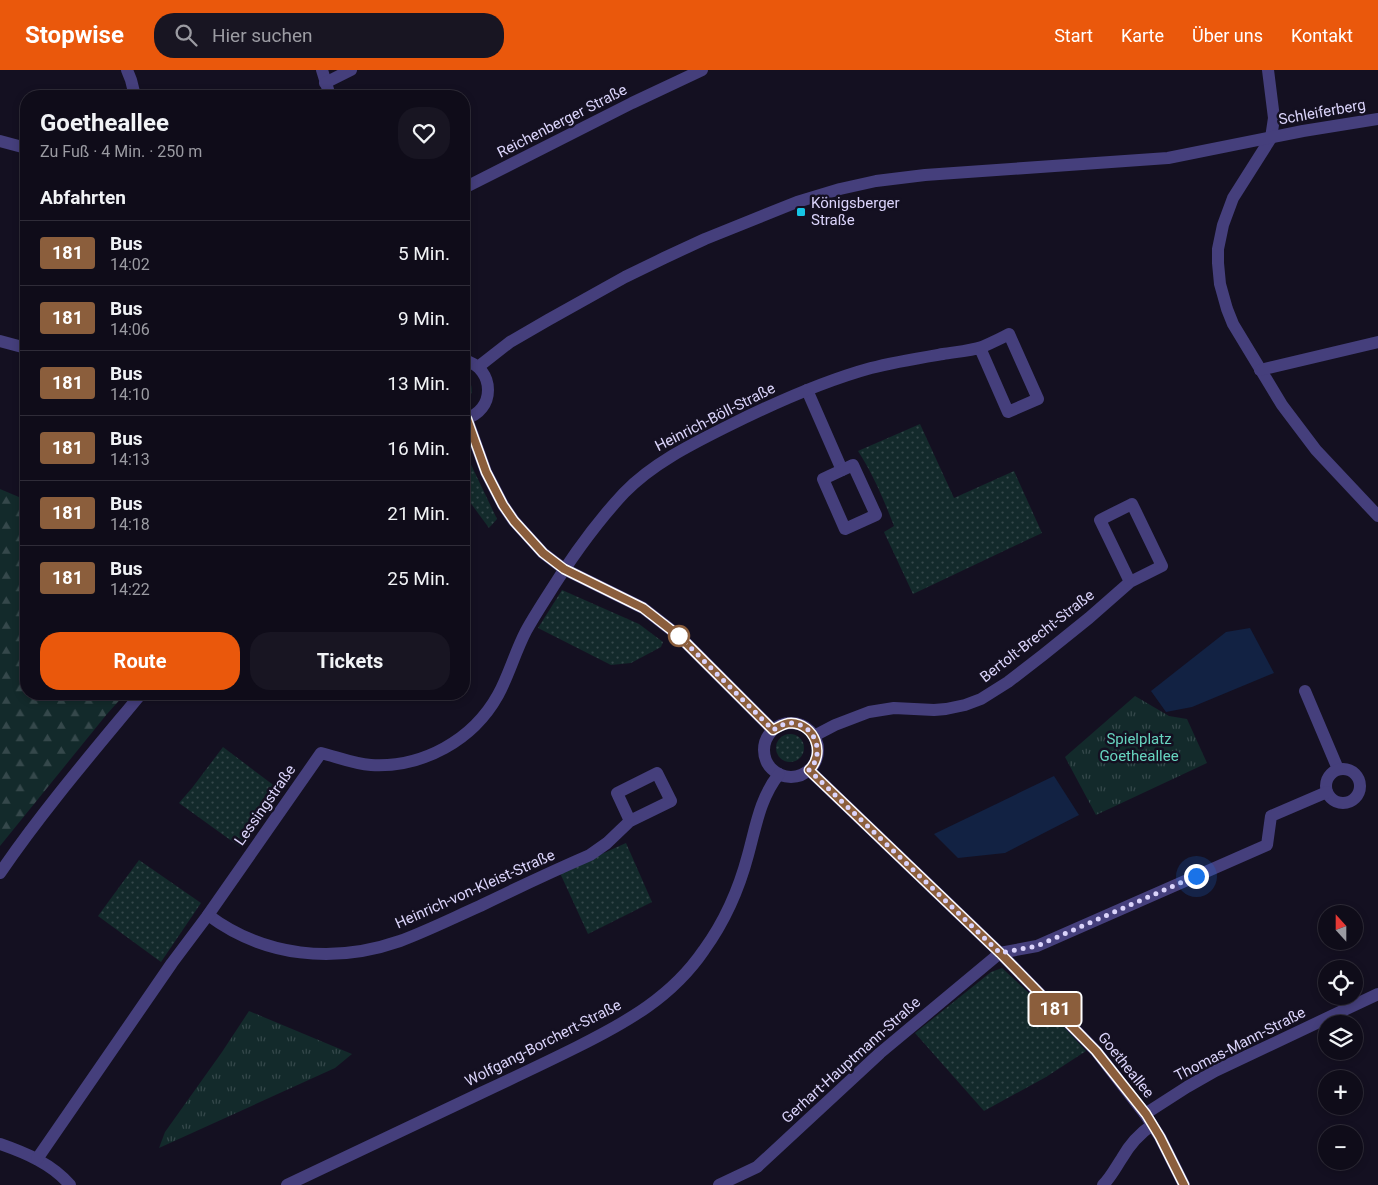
<!DOCTYPE html>
<html lang="de">
<head>
<meta charset="utf-8">
<style>
	body { margin:0; font-family:Roboto,sans-serif; background:#181522; color:#f1f3f6; height:100vh; display:flex; flex-direction:column; font-size:19px; white-space:nowrap }
	* { box-sizing:border-box; margin:0 }
	p { font-size:16px; color:#9b9ba2 }
	.icon { flex:none; width:28px; height:28px; fill:none; stroke:currentColor; stroke-width:2; stroke-linecap:round; stroke-linejoin:round }
	.map { position:relative; flex:1; overflow:hidden }
	.sheet { position:absolute; left:20px; top:20px; width:450px; height:610px; display:flex; flex-direction:column; background:#0f0c19; border-radius:20px; box-shadow:0 2px 8px #0003,0 0 0 1px #2f2c38 }
	.sheet>* { flex:none }
	.badge { padding:0 10px; border-radius:4px; font-size:18px; line-height:32px }
	.needle { width:32px; rotate:339deg }
	.buttons { position:absolute; left:1318px; top:835px; display:grid; gap:10px }
	.buttons a { display:grid; place-items:center; width:45px; height:45px; border-radius:50%; background:#0f0c19; box-shadow:0 2px 8px #0003,0 0 0 1px #2f2c38; font-size:25px }
	.you { position:absolute; width:25px; height:25px; margin:-12px; border:4px solid #fff; border-radius:50%; background:#1a73e8; box-shadow:0 0 0 8px #1a73e833 }
	.map>.badge { position:absolute; translate:-50% -50%; box-shadow:0 0 0 2px #fff }
	h2 { padding:0 20px; font-size:19px; line-height:45px }
	.round { display:grid; place-items:center; flex:none; width:52px; height:52px; border-radius:20px; background:#181522 }
	.overview { display:flex; align-items:center; justify-content:space-between; height:85px; padding:0 20px }
	h1 { font-size:24px; font-weight:700; line-height:38px }
	.action { display:flex; gap:10px; margin-top:auto; padding:10px 20px }
	.action a { flex:1; height:58px; border-radius:20px; background:#ea580c; color:#fff; font-size:20px; font-weight:700; line-height:58px; text-align:center }
	.action a+a { background:#181522; color:#f1f3f6 }
	ul { padding:0; list-style:none }
	li { display:flex; align-items:center; gap:15px; height:65px; padding:0 20px; border-top:1px solid #2f2c38 }
	li div { flex:1 }
	li b { display:block; font-size:19px }
	li em { font-style:normal }
	li .badge { min-width:55px; font-weight:700; text-align:center }
	header { display:flex; align-items:center; gap:30px; box-sizing:border-box; height:70px; padding:0 25px; background:#ea580c; color:#fff }
	header strong { font-size:24px }
	nav { display:flex; gap:28px; margin-inline-start:auto; font-size:18px }
	.search { width:350px; height:45px; background:#181522; display:flex; align-items:center; gap:12px; box-sizing:border-box; padding:0 18px; border-radius:20px; color:#9b9ba2; font-size:19px }
	.map>svg:first-child { display:block }
	.grass { fill:url(#grass-dots) }
	.forest { fill:url(#forest-firs) }
	.park { fill:url(#park-tufts) }
	.water { fill:#122243 }
	.lines { fill:none; stroke-linecap:round; stroke-linejoin:round }
	.minor { stroke:#453f7c; stroke-width:12 }
	.line-casing { stroke:#fff; stroke-width:11 }
	.line { stroke:#8b5e3c; stroke-width:8 }
	.walk { stroke:#dbd4fb; stroke-width:5; stroke-dasharray:0 9 }
	.poi-dot { fill:#16c6e5; stroke:#141021; stroke-width:2 }
	.stop-dot { fill:#fff; stroke:#8b5e3c; stroke-width:2.5 }
	.labels { text-anchor:middle; dominant-baseline:central; stroke-width:5; stroke-linejoin:round; paint-order:stroke }
	.street-label { font-size:15px; fill:#dbd4fb; stroke:#141021 }
	.poi-label { font-size:15px; fill:#dbd4fb; stroke:#141021; text-anchor:start }
	.park-label { font-size:15px; fill:#67d4bf; stroke:#141021 }
</style>
</head>
<body>
<header>
<strong>Stopwise</strong>
<div class="search"><svg class="icon" aria-label="search" viewBox="0 0 24 24"><circle cx="10" cy="10" r="6"/><path d="M15 15l6 6"/></svg>Hier suchen</div>
<nav><a>Start</a><a>Karte</a><a>Über uns</a><a>Kontakt</a></nav>
</header>
<div class="map">
<svg width="1378" height="1115" viewBox="0 0 1378 1115">
	<defs>
		<pattern id="grass-dots" width="8" height="8" patternUnits="userSpaceOnUse" patternTransform="scale(1.25)"><rect width="8" height="8" fill="#132a2b"/><path d="M2 2h.1M6 6h.1" fill="none" stroke="#35484b" stroke-width="1.8" stroke-linecap="round"/></pattern>
		<pattern id="forest-firs" width="22" height="20" patternUnits="userSpaceOnUse" patternTransform="scale(1.25)"><rect width="22" height="20" fill="#132a2b"/><path d="M5 1l3.5 6h-7zM16 11l3.5 6h-7z" fill="#35484b"/></pattern>
		<pattern id="park-tufts" width="24" height="20" patternUnits="userSpaceOnUse" patternTransform="scale(1.25)"><rect width="24" height="20" fill="#132a2b"/><path d="M3 7l-1-3M5 7V3M7 7l1-3M15 17l-1-3M17 17v-4M19 17l1-3" fill="none" stroke="#35484b"/></pattern>
	</defs>
	<rect width="100%" height="100%" fill="#141021"/>
	<!-- grass -->
	<g class="grass">
		<path d="M 464,307 C 475,314 474,326 464,334 Z"/>
		<path d="M 920,354 L 954,428 L 1014,401 L 1042,463 L 913,524 L 884,462 L 894,456 C 884,430 873,404 858,381 Z"/>
		<polygon points="464,380 497,449 489,458 464,424"/>
		<polygon points="562,520 639,554 663,572 661,577 631,593 611,595 538,558"/>
		<circle cx="790" cy="678" r="14"/>
		<polygon points="223,677 280,720 240,777 179,733 192,718"/>
		<polygon points="626,773 652,832 588,864 560,803"/>
		<polygon points="139,790 201,833 161,892 98,846"/>
		<polygon points="1002,898 1054,946 1086,981 1046,1007 984,1041 915,963 991,902"/>
	</g>
	<!-- forest -->
	<polygon class="forest" points="0,419 26,430 26,624 125,624 107,644 0,776"/>
	<!-- park -->
	<g class="park">
		<polygon points="1135,626 1169,646 1187,649 1207,693 1096,745 1065,687"/>
		<polygon points="249,941 352,984 335,998 159,1078 165,1062 222,982"/>
	</g>
	<!-- water -->
	<g class="water">
		<polygon points="1250,558 1274,603 1192,637 1166,642 1151,621 1226,562"/>
		<polygon points="1054,706 1079,745 1005,783 958,788 934,764"/>
	</g>
	<g class="lines">
		<!-- minor -->
		<g class="minor">
			<polyline points="127,0 131,10 135,26"/>
			<polyline points="322,0 330,26"/>
			<polyline points="1268,0 1274,48 1271,68 1233,128 1223,155 1218,179 1218,193 1220,214 1227,239 1233,254 1282,335 1316,380 1378,446"/>
			<polyline points="325,13 351,0"/>
			<polyline points="0,71 26,78"/>
			<polyline points="464,118 632,33 702,0"/>
			<polyline points="0,271 26,278"/>
			<path d="M 464,290 C 496,298 496,342 464,349"/>
			<polyline points="478,297 510,272 548,250 625,207 664,188 705,169 797,132 840,119 876,111 925,105 1168,88 1303,61 1378,49"/>
			<polyline points="1260,300 1378,272"/>
			<polyline points="807,320 842,400"/>
			<polyline points="467,349 486,402 503,435 514,451 543,483 564,499 643,538 679,566 773,660"/>
			<polygon points="853,395 876,445 845,459 823,409"/>
			<polyline points="1305,621 1338,699"/>
			<circle cx="791" cy="680" r="27"/>
			<polyline points="814,666 835,655 869,642 894,638 934,640 946,639 965,635 981,629 1008,612 1043,585 1089,548 1130,512 1162,496 1132,434 1100,450 1130,512"/>
			<circle cx="1343" cy="716" r="17"/>
			<polyline points="809,700 1000,883 1096,981 1145,1044 1160,1067 1184,1115"/>
			<path d="M 0,803 C 43,740 93,682 141,624"/>
			<path d="M 208,845 C 264,887 334,894 400,871 C 427,861 453,848 480,836 C 517,818 553,801 590,785 L 607,773 L 630,751 L 671,731 L 657,703 L 617,723 L 630,751"/>
			<polyline points="1145,1044 1187,1017 1215,1001 1378,924"/>
			<path d="M 0,1074 C 26,1083 52,1094 70,1115"/>
			<path d="M 37,1089 L 172,893 L 208,845 L 321,683 C 337,687 354,694 371,695 C 423,698 473,670 498,625 C 509,605 515,582 526,561 C 532,550 539,539 546,528 C 569,491 594,455 624,423 C 652,394 690,375 726,357 C 772,334 820,312 871,298 C 894,292 919,288 943,284 C 955,282 970,281 982,277 C 991,273 1000,269 1009,264 L 1038,329 L 1008,342 L 980,278"/>
			<path d="M 287,1115 C 352,1084 417,1054 481,1023 C 513,1008 545,993 577,977 C 627,952 672,927 704,880 C 725,851 739,819 748,785 C 756,756 760,728 779,704"/>
			<polyline points="719,1115 757,1097 880,983 1000,883 1037,876 1267,775 1271,746 1327,722"/>
			<path d="M 1103,1115 C 1111,1107 1116,1097 1122,1088 C 1130,1074 1139,1064 1152,1055"/>
		</g>
	</g>
	<g class="lines">
		<!-- line casing -->
		<g class="line-casing">
			<path id="line" d="M 467,349 L 486,402 L 503,435 L 514,451 L 543,483 L 564,499 L 643,538 L 679,566 L 773,660 C 779,657 784,653 791,653 C 815,654 826,684 809,700 L 1000,883 L 1096,981 L 1146,1044 L 1160,1067 L 1184,1115"/>
		</g>
		<!-- line -->
		<use href="#line" class="line"/>
		<!-- walk -->
		<path class="walk" d="M 679,566 L 773,660 C 779,657 784,653 791,653 C 815,654 826,684 809,700 L 1000,883 L 1037,876 L 1196,806"/>
	</g>
	<!-- markers -->
	<rect class="poi-dot" x="796" y="137" width="10" height="10" rx="2.5"/>
	<circle class="stop-dot" cx="679" cy="566" r="10"/>
	<g class="labels">
		<!-- street labels -->
		<g class="street-label">
			<text transform="translate(1322 42) rotate(-10)">Schleiferberg</text>
			<text transform="translate(562 51) rotate(-27)">Reichenberger Straße</text>
			<text transform="translate(715 347) rotate(-27)">Heinrich-Böll-Straße</text>
			<text transform="translate(1037 566) rotate(-38)">Bertolt-Brecht-Straße</text>
			<text transform="translate(265 735) rotate(-55)">Lessingstraße</text>
			<text transform="translate(475 819) rotate(-24)">Heinrich-von-Kleist-Straße</text>
			<text transform="translate(543 973) rotate(-27)">Wolfgang-Borchert-Straße</text>
			<text transform="translate(1240 974) rotate(-27)">Thomas-Mann-Straße</text>
			<text transform="translate(851 990) rotate(-42)">Gerhart-Hauptmann-Straße</text>
			<text transform="translate(1126 995) rotate(51)">Goetheallee</text>
		</g>
		<!-- poi labels -->
		<g class="poi-label">
			<text x="811" y="133">Königsberger<tspan x="811" dy="17">Straße</tspan></text>
		</g>
		<!-- park labels -->
		<g class="park-label">
			<text x="1139" y="669">Spielplatz<tspan x="1139" dy="17">Goetheallee</tspan></text>
		</g>
	</g>
</svg>
<div class="buttons">
<a><svg class="needle" viewBox="-14 -14 28 28"><path d="M0-13l5 13h-10z" fill="#e53935"/><path d="M0 13l5-13h-10z" fill="#9b9ba2"/></svg></a>
<a><svg class="icon" aria-label="locate" viewBox="0 0 24 24"><circle cx="12" cy="12" r="6"/><path d="M12 2v4M12 18v4M2 12h4M18 12h4"/></svg></a>
<a><svg class="icon" aria-label="layers" viewBox="0 0 24 24"><path d="M12 4l9 5-9 5-9-5zM3 14l9 5 9-5"/></svg></a>
<a>+</a>
<a>−</a>
</div>
<div class="you" style="left:1196px;top:806px"></div>
<b class="badge" style="left:1055px;top:939px;background:#8b5e3c;color:#fff">181</b>
<section class="sheet">
<div class="overview"><div><h1>Goetheallee</h1><p>Zu Fuß · 4 Min. · 250 m</p></div><a class="round"><svg class="icon" aria-label="heart" viewBox="0 0 24 24"><path d="M12 20l-8-8c-3-5 5-10 8-4 3-6 11-1 8 4z"/></svg></a></div>
<h2>Abfahrten</h2>
<ul>
<li><span class="badge" style="background:#8b5e3c;color:#fff">181</span><div><b>Bus</b><p>14:02</p></div><em>5 Min.</em></li>
<li><span class="badge" style="background:#8b5e3c;color:#fff">181</span><div><b>Bus</b><p>14:06</p></div><em>9 Min.</em></li>
<li><span class="badge" style="background:#8b5e3c;color:#fff">181</span><div><b>Bus</b><p>14:10</p></div><em>13 Min.</em></li>
<li><span class="badge" style="background:#8b5e3c;color:#fff">181</span><div><b>Bus</b><p>14:13</p></div><em>16 Min.</em></li>
<li><span class="badge" style="background:#8b5e3c;color:#fff">181</span><div><b>Bus</b><p>14:18</p></div><em>21 Min.</em></li>
<li><span class="badge" style="background:#8b5e3c;color:#fff">181</span><div><b>Bus</b><p>14:22</p></div><em>25 Min.</em></li>
</ul>
<div class="action"><a>Route</a><a>Tickets</a></div>
</section>
</div>
</body>
</html>
